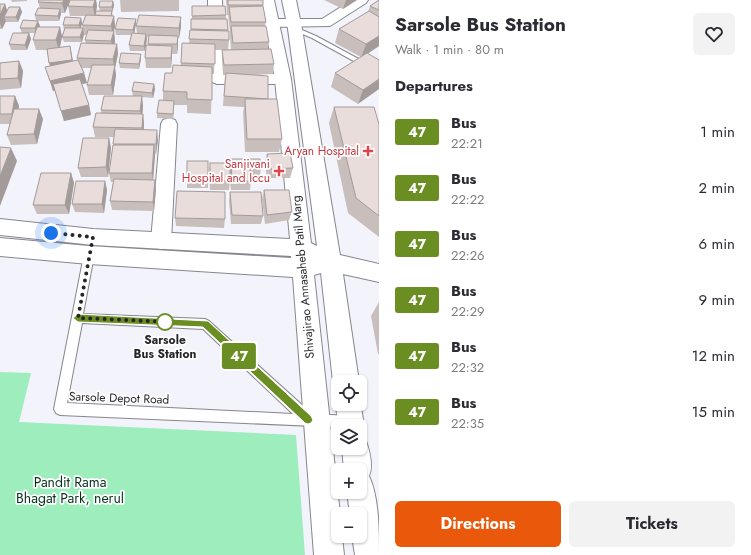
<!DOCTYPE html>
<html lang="en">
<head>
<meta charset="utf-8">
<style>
	body { margin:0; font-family:Jost,sans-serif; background:#f2f2f3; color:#2b2b33; height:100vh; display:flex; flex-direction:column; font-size:15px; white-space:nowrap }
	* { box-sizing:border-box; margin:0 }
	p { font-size:13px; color:#7c7c81 }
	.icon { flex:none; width:22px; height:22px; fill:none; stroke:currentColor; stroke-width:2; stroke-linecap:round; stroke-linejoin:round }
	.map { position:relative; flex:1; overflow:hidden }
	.side { display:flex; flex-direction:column; background:#fff; width:372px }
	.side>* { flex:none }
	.badge { padding:0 8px; border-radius:3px; font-size:14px; line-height:26px }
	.tools { position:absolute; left:331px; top:375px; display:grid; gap:8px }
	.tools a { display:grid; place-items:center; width:36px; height:36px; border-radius:6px; background:#fff; box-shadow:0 1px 3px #0004; font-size:20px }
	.you { position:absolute; width:20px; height:20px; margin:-10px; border:3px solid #fff; border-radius:50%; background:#1a73e8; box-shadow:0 0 0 6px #1a73e833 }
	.map>.badge { position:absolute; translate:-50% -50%; box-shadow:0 0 0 2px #fff }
	h2 { padding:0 16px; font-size:15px; line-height:36px }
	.round { display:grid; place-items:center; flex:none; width:42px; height:42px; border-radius:6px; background:#f2f2f3 }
	.overview { display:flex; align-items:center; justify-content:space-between; height:68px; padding:0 16px }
	h1 { font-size:19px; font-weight:700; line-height:30px }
	.action { display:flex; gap:8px; margin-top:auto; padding:8px 16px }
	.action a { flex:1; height:46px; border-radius:6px; background:#ea580c; color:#fff; font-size:16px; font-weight:700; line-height:46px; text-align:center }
	.action a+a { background:#f2f2f3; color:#2b2b33 }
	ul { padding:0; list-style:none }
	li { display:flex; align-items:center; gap:12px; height:56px; padding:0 16px }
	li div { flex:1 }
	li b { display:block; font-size:15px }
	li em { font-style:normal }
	li .badge { min-width:44px; font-weight:700; text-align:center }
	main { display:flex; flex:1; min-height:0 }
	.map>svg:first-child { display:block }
	.green { fill:#9dedbd }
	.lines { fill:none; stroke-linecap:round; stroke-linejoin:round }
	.lane-casing { stroke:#86868e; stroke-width:2 }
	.street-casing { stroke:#86868e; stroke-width:2 }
	.secondary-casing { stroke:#86868e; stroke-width:2 }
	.lane { fill:#fff; fill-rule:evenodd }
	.street { fill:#fff; fill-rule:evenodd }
	.secondary { fill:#fff; fill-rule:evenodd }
	.wall { fill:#c8bebb; fill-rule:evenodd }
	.shaded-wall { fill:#a29b99 }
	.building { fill:#e8ddda; stroke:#a29b99 }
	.line { fill:#6b8e23; stroke:#fff }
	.walk { stroke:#262629; stroke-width:4; stroke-dasharray:0 7.2 }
	.health-dot { fill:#e0444e; stroke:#fff; stroke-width:1.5 }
	.stop-dot { fill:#fff; stroke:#6b8e23; stroke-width:2 }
	.labels { text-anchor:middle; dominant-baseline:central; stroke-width:3.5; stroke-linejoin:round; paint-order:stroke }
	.health-label { font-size:12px; fill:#be3a42; stroke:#fff; text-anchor:end }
	.street-label { font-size:12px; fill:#262629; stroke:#fff }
	.stop-label { font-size:12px; font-weight:bold; fill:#262629; stroke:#fff }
	.near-park-label { font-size:14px; fill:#06321c; stroke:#fff }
</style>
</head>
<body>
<main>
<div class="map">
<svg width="379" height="555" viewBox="0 0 379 555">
	<rect width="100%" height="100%" fill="#f3f3fc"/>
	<!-- green -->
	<polygon class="green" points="0,372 31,373 19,422 296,435 305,555 0,555"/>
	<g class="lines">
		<!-- lane casing -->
		<g class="lane-casing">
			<g id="lane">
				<polygon points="295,27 316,36 379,70 379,75 312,38 293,30 292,29"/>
				<path d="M 90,246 L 93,247 L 95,250 L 83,314 L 205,319 L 209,321 L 312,414 L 350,416 L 354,418 L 356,422 L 354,426 L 338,426 L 338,427 L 60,415 L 56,413 L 54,409 L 85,250 L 87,247 ZM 82,323 L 203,329 L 293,414 L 67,403 Z"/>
			</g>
		</g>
		<!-- street casing -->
		<g class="street-casing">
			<g id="street">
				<polygon points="208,0 222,0 225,74 283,74 288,76 291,79 288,82 283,84 217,84 212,82 209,79"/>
				<polygon points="352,0 368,0 366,3 330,26 271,27 266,26 264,23 266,20 271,19 322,19"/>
				<polygon points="169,118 175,120 177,124 171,241 168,247 161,249 154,247 151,241 161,124 163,120"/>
			</g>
		</g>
		<!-- secondary casing -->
		<g class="secondary-casing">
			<g id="secondary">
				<polygon points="260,0 274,0 291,79 311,243 317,246 288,29 282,0 296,0 302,29 340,255 379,264 379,282 343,274 359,382 338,382 338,391 333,382 321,273 314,275 340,514 338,514 338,536 342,536 344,555 314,555 293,277 89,264 0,256 0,238 89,246 291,258 291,256 93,245 0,235 0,219 93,229 290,239 275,79"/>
				<polygon points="338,400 338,404 360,404 360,400 364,426 360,435 360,426 338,426 336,404"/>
				<path d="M 360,437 L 365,438 C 369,449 374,465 369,476 C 379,497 379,531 379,555 L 355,555 L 352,536 L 360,536 L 360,514 L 350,514 L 347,492 L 360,492 L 360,470 L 344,470 L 342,448 L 360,448 Z"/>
			</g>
		</g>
		<!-- lane -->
		<use href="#lane" class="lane"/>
		<!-- street -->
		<use href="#street" class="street"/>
		<!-- secondary -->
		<use href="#secondary" class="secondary"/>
	</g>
	<!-- wall -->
	<g class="wall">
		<polygon points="11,0 27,0 27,1 12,2"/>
		<path d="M 39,0 L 96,0 L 97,6 L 96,11 L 100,11 L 99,7 L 100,1 L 113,1 L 114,6 L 112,12 L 113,16 L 114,16 L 115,26 L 114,31 L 115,41 L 114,44 L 117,44 L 118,54 L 115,68 L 116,75 L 113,95 L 89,95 L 87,85 L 91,68 L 82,68 L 84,73 L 87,83 L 82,84 L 89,105 L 91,115 L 64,121 L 55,91 L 53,91 L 45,67 L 50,66 L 47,50 L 36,50 L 33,40 L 35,33 L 22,33 L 20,28 L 23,20 L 36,21 L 35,15 L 38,8 L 40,8 L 38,2 ZM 70,0 L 68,6 L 70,16 L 85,16 L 82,25 L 84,35 L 87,35 L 85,40 L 86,43 L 81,43 L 77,58 L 77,60 L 73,61 L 70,46 L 60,48 L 62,37 L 64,42 L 82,42 L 84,34 L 83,28 L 81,28 L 82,23 L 81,18 L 65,17 L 63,25 L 64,30 L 62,36 L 60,27 L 39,27 L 38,21 L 59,21 L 61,14 L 61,13 L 65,13 Z"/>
		<polygon points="120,0 179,0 179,11 121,12"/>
		<polygon points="226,0 263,0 263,7 266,22 265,26 269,42 268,49 274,64 273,74 252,75 268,99 282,139 279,152 245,152 243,112 244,107 223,106 225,75 223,75 222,60 222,50 215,50 214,74 212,74 211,114 187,113 187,105 174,105 173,119 157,118 157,113 163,101 163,91 172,73 181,66 181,63 189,43 191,30 191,19 192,19 192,6 226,15 226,19 227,19 229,40 228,50 231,50 230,36 230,32 228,15 227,15"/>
		<polygon points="324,0 357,0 343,9"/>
		<polygon points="379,0 379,46 367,54 379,60 358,104 331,87 335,73 361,57 335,43 339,29 368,12 370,6"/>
		<polygon points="0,4 5,4 7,10 20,7 22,12 18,22 6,22 6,21 2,29 0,29"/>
		<polygon points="136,19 136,24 134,33 137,33 136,26 181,27 179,38 178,38 178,46 177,54 172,54 171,68 146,68 145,58 148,46 149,37 147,37 145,51 130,51 129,45 131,35 116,35 115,29"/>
		<polygon points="29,33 31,39 27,50 11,50 9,44"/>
		<polygon points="141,54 141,59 139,69 120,68 119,63"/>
		<polygon points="19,61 23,71 21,88 0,90 0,63"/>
		<polygon points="154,84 155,89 153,98 142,97 143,106 142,114 143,114 144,124 144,130 158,140 156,154 155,154 153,180 155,180 156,189 154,211 112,210 110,201 113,182 111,182 109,173 114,137 95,137 93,127 101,113 101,110 133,96 132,91"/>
		<polygon points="0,96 15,96 19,106 18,109 43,119 37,144 11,145 7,135 10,124 0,124"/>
		<polygon points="334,107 379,124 379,237 348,213 329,123"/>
		<polygon points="109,138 111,148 108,177 81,177 78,168"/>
		<polygon points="267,154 293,168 290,178 267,178 265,163"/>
		<polygon points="231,159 261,169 259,179 251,178 250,190 231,190 230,182 229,190 210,190 209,172 210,163 230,168"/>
		<polygon points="187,161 208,179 208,188 187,188"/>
		<polygon points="71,173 74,183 69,214 37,214 33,205"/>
		<polygon points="105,181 107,190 104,213 75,212 72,204"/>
		<polygon points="264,190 292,212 289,220 265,224 262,199"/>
		<polygon points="230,192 263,216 261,224 231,224 229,201"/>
		<polygon points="175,218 225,219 224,228 176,226"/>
		<polygon points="379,302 379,354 378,354 371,316"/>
	</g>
	<!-- shaded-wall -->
	<g class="shaded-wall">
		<polygon points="64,0 70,0 65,13 62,3"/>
		<polygon points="95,0 96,0 97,6 95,17 93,7"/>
		<polygon points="346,0 357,0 343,9"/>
		<polygon points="113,1 114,6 112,12 112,7"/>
		<polygon points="5,4 8,14 4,17 6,21 2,29 0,23 0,15"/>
		<polygon points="20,7 22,12 18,22 16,17"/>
		<polygon points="60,9 61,14 59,21 58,16"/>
		<polygon points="114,16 115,26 114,31 115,41 113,51 111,41 113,35 111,26"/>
		<polygon points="181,17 181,27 179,38 179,28"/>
		<polygon points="81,18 82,23 80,30 79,25"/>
		<polygon points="136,19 136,24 134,35 133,30"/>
		<polygon points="38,21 40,26 36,33 35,28"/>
		<polygon points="60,27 62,37 59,50 56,40"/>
		<polygon points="83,28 84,34 82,42 80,37"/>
		<polygon points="29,33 31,39 27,50 25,45"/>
		<polygon points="146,34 147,39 145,51 144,46"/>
		<polygon points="178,36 178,46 177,54 177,44"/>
		<polygon points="379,36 379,46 361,58 366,44"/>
		<polygon points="117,44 118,54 115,68 116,75 113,95 111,85 114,67 113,59"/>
		<polygon points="70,46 72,56 74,70 52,73 49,63"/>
		<polygon points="172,46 172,56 171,68 171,58"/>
		<polygon points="141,54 141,59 139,69 139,64"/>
		<polygon points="19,61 23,71 21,88 18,78"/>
		<polygon points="84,73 87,83 53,91 50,81"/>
		<polygon points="379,79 379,89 358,104 363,90"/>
		<polygon points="154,84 155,89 153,98 152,93"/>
		<polygon points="15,96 19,106 16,124 12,114"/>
		<polygon points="142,96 143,106 142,121 140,111"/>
		<polygon points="174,101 174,106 173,119 173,114"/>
		<polygon points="89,105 91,115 64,121 61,111"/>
		<polygon points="39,109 43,119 37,144 34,134"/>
		<polygon points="143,114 144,124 143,138 142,128"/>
		<polygon points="157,130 158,140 156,154 156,144"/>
		<polygon points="109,138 111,148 108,177 106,167"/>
		<polygon points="154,145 155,155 153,182 152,173"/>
		<polygon points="11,148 17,161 0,206 0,176"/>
		<polygon points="71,173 74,183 69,214 65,205"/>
		<polygon points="155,180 156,189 154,211 153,202"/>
		<polygon points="105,181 107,190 104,213 102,204"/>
	</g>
	<!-- building -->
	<g class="building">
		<polygon points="39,0 64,0 62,3 38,2"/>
		<polygon points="70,0 95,0 93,7 68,6"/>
		<rect x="228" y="0" width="35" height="5"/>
		<polygon points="379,0 379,10 370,6"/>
		<polygon points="100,1 113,1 112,7 99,7"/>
		<polygon points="0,4 5,4 0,15"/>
		<polygon points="192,6 225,6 226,15 192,16"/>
		<polygon points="263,6 266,22 231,22 229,7"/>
		<polygon points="9,7 20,7 16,17 4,17"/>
		<polygon points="38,8 60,9 58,16 35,15"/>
		<polygon points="96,11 112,11 111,16 95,15"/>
		<polygon points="369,11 379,17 379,36 366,44 339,29"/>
		<polygon points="86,15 114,16 111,26 82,25"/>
		<polygon points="139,15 181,17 179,28 136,26"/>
		<polygon points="65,17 81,18 79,25 63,25"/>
		<polygon points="118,18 136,19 133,30 115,29"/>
		<polygon points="191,19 227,19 228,30 191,29"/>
		<polygon points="23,20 38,21 35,28 20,28"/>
		<polygon points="231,26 266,26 269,42 233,43"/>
		<polygon points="37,27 60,27 56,40 33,40"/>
		<polygon points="65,28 83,28 80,37 62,37"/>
		<polygon points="88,30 114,31 111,41 85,40"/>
		<polygon points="190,30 229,31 229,40 189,39"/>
		<polygon points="13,33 29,33 25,45 9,44"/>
		<polygon points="132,33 146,34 144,46 129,45"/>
		<polygon points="149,35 178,36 177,44 148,44"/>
		<polygon points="81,43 117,44 113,59 77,58"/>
		<polygon points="182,43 215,44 215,64 181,63"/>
		<polygon points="146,45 172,46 171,58 145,58"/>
		<polygon points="70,46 72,60 49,63 47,49"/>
		<polygon points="271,49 274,64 224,65 222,50"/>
		<polygon points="121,53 141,54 139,64 119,63"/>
		<polygon points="367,53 379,60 379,79 363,90 335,73"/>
		<polygon points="78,60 84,73 50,81 45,67"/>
		<polygon points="19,61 18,78 0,79 0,63"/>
		<polygon points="92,65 115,65 111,85 87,85"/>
		<polygon points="173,65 212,67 212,100 187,99 187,92 163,91 165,73 172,73"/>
		<polygon points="226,73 268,76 268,99 224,96"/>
		<polygon points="80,79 89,105 61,111 53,84"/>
		<polygon points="134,82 154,84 152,93 132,91"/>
		<polygon points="0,96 15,96 12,114 0,114"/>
		<polygon points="104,96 142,96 140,111 101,110"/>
		<polygon points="245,99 277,99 282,139 247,139"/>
		<polygon points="159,100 174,101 173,114 157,113"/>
		<polygon points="334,107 374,107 379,124 379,216 356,198"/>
		<polygon points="14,109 39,109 34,134 7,135"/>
		<polygon points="96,113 143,114 142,128 93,127"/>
		<polygon points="115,129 157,130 156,144 113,144"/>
		<polygon points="83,138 109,138 106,167 78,168"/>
		<polygon points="113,145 154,145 152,173 109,173"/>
		<polygon points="0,147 11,148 0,176"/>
		<polygon points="290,153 293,168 269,169 267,154"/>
		<polygon points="231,159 260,159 261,169 250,169 251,181 232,181"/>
		<rect x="187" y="161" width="21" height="18"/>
		<rect x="210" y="163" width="20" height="18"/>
		<polygon points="41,173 71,173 65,205 33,205"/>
		<polygon points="114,179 155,180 153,202 110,201"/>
		<polygon points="76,181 105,181 102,204 72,204"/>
		<polygon points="264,190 289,190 292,212 267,215"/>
		<polygon points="177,191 225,192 225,219 175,218"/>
		<polygon points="230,192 261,192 263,216 232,215"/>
	</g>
	<!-- line -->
	<polygon class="line" points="78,314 208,321 311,416 313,420 311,423 308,424 305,423 203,327 78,322 73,318"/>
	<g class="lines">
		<!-- walk -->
		<polyline class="walk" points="51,233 93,237 78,318 173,322 165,322"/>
	</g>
	<!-- markers -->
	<g class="health-dot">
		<path d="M366 145h4v4h4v4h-4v4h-4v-4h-4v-4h4z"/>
		<path d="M277 165h4v4h4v4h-4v4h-4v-4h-4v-4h4z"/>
	</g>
	<circle class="stop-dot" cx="165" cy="322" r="8"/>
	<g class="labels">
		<!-- health labels -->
		<g class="health-label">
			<text x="359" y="151">Aryan Hospital</text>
			<text x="270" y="164">Sanjivani<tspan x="270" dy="14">Hospital and Iccu</tspan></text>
		</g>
		<!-- street labels -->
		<g class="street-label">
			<text transform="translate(303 277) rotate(-95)">Shivajirao Annasaheb Patil Marg</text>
			<text transform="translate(119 398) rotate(2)">Sarsole Depot Road</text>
		</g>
		<!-- stop labels -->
		<g class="stop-label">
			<text x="165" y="340">Sarsole<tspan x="165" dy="14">Bus Station</tspan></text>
		</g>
		<!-- near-park labels -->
		<g class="near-park-label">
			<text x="70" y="482">Pandit Rama<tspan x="70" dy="16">Bhagat Park, nerul</tspan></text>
		</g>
	</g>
</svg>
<div class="tools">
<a><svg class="icon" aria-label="locate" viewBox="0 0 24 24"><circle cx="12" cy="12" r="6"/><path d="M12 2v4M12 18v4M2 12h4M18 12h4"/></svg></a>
<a><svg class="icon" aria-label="layers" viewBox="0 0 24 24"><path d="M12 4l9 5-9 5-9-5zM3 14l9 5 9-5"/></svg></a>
<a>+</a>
<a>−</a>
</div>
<div class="you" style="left:51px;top:233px"></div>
<b class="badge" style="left:239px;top:356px;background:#6b8e23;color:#fff">47</b>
</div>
<section class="side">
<div class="overview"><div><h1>Sarsole Bus Station</h1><p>Walk · 1 min · 80 m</p></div><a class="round"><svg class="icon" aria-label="heart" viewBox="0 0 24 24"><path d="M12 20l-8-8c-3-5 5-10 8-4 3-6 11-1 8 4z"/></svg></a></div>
<h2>Departures</h2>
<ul>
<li><span class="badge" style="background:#6b8e23;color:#fff">47</span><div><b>Bus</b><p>22:21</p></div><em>1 min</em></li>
<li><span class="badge" style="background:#6b8e23;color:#fff">47</span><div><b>Bus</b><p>22:22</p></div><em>2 min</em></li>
<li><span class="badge" style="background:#6b8e23;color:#fff">47</span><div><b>Bus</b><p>22:26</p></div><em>6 min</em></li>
<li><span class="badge" style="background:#6b8e23;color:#fff">47</span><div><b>Bus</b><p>22:29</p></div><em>9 min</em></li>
<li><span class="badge" style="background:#6b8e23;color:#fff">47</span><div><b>Bus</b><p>22:32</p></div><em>12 min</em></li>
<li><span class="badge" style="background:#6b8e23;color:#fff">47</span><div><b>Bus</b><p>22:35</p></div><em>15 min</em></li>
</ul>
<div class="action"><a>Directions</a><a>Tickets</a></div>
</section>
</main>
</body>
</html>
